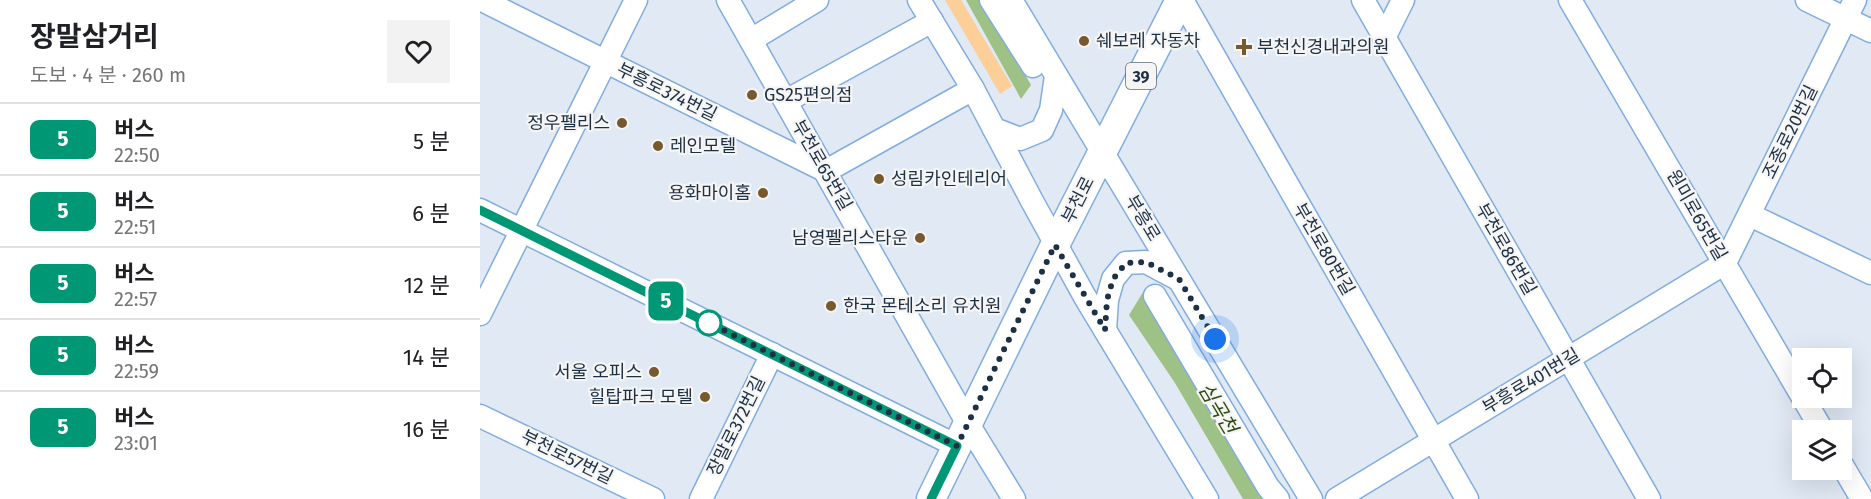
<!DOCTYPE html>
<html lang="ko">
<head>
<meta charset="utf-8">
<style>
	body { margin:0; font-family:"Fira Sans","Noto Sans KR",sans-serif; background:#f2f2f2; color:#202124; height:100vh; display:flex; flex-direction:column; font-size:22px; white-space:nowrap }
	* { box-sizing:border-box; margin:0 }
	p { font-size:20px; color:#757577 }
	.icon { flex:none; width:33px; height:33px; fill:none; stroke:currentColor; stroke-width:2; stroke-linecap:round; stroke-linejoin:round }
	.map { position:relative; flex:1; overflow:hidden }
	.drawer { display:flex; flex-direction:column; background:#fff; width:480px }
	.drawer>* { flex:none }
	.badge { padding:0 12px; border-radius:9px; font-size:21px; line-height:39px }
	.tools { position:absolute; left:1312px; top:348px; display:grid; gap:12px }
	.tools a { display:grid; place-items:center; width:60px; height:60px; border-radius:0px; background:#fff; box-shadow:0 6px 24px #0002; font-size:30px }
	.you { position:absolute; width:30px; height:30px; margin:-15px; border:4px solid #fff; border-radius:50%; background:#1a73e8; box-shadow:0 0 0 9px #1a73e833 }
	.map>.badge { position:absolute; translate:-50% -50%; box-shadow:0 0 0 3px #fff }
	.round { display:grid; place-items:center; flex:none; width:63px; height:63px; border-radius:0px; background:#f2f2f2 }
	.summary { display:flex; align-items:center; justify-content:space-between; height:102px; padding:0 30px }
	h1 { font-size:28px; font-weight:700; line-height:45px }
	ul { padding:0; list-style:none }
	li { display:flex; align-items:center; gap:18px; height:72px; padding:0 30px; border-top:2px solid #e0e0e0 }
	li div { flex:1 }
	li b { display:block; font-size:22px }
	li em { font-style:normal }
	li .badge { min-width:66px; font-weight:700; text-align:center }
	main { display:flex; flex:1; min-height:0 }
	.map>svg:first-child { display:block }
	.green { fill:#fbcf97 }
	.water { fill:#9ec185 }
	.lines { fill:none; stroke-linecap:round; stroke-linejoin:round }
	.minor-casing { stroke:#82addf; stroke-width:25 }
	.major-casing { stroke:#82addf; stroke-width:31 }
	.minor { stroke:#fff; stroke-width:22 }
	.major { stroke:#fff; stroke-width:28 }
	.line-casing { stroke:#fff; stroke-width:14 }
	.line { stroke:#009775; stroke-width:9 }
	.walk { stroke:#1e3044; stroke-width:6; stroke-dasharray:0 10.8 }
	.poi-dot { fill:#78582e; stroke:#f5f5f5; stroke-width:2 }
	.stop-dot { fill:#fff; stroke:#009775; stroke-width:3 }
	.labels { text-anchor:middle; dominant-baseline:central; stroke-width:4.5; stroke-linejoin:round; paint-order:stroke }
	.shield { fill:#f5f5f5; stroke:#5e6b79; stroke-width:1.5 }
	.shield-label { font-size:16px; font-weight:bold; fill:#1e3044 }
	.poi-label { font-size:18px; fill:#1e3044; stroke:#f5f5f5; text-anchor:start }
	.street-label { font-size:18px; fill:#1e3044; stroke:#f5f5f5 }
	.water-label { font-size:20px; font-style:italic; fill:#2d4c0d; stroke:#f5f5f5 }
</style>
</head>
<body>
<main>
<section class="drawer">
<div class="summary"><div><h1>장말삼거리</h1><p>도보 · 4 분 · 260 m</p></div><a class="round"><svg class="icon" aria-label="heart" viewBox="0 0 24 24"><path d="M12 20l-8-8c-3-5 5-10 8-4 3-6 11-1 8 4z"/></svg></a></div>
<ul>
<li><span class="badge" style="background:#009775;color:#fff">5</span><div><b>버스</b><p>22:50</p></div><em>5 분</em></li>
<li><span class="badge" style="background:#009775;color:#fff">5</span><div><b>버스</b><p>22:51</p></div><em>6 분</em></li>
<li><span class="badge" style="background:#009775;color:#fff">5</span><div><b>버스</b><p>22:57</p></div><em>12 분</em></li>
<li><span class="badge" style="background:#009775;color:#fff">5</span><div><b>버스</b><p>22:59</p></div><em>14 분</em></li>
<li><span class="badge" style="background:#009775;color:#fff">5</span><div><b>버스</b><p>23:01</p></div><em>16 분</em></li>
</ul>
</section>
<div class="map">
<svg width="1391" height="499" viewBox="0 0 1391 499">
	<rect width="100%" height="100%" fill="#e0e9f4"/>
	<!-- green -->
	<polygon class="green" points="465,0 481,0 532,86 520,94"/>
	<!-- water -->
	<g class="water">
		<polygon points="486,0 502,0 551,85 541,99"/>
		<polygon points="665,289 706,350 791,499 763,499 695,383 649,315"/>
	</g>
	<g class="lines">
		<!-- minor casing -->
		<g class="minor-casing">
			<g id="minor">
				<polyline points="2,0 346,171 493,89"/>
				<polyline points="248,0 488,424 534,499"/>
				<polyline points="439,0 493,89 552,201 605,297 727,499"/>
				<polyline points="511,0 553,66"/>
				<polyline points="531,0 831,499"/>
				<polyline points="702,0 987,499"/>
				<polyline points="883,0 1169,499"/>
				<polyline points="1090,0 1342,430"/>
				<polyline points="1327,0 1391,31"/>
				<polyline points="904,38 923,0"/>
				<polyline points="271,40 337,0"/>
				<polyline points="306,101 452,21"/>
				<polyline points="514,129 540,139 562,130 571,110 576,76"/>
				<polyline points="0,210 477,446"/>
				<polyline points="1270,215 1391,273"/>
				<polyline points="675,296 788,487 798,499"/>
				<polyline points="0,314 156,0"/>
				<polyline points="625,330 627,300 633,279 646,263 666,262 698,279"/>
				<polyline points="0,416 173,499"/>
				<polyline points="1362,465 1382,499"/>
				<polyline points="221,499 292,354"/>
				<polyline points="857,499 1245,263 1375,0"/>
			</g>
		</g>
		<!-- major casing -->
		<g class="major-casing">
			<polyline id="major" points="451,499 575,245 700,0"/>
		</g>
		<!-- minor -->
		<use href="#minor" class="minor"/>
		<!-- major -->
		<use href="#major" class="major"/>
	</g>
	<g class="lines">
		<!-- line casing -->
		<g class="line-casing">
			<polyline id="line" points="0,210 477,446 451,499"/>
		</g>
		<!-- line -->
		<use href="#line" class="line"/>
		<!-- walk -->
		<polyline class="walk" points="229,323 227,322 477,446 575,245 625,330 627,300 633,279 646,263 666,262 699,279 735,339"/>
	</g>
	<!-- markers -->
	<g class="poi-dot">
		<circle cx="604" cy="41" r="6"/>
		<path d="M761 38h6v6h6v6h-6v6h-6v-6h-6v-6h6z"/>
		<circle cx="272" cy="95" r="6"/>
		<circle cx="142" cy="123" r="6"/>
		<circle cx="178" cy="146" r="6"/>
		<circle cx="399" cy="179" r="6"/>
		<circle cx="283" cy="193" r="6"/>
		<circle cx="440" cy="238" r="6"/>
		<circle cx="351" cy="306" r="6"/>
		<circle cx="174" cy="372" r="6"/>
		<circle cx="225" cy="397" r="6"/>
	</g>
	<circle class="stop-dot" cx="229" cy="323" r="12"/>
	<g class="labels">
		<!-- shield labels -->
		<rect class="shield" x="646" y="63" width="30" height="26" rx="4.5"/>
		<g class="shield-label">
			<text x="661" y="76">39</text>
		</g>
		<!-- poi labels -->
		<g class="poi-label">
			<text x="616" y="41">쉐보레 자동차</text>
			<text x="777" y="47">부천신경내과의원</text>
			<text x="284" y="95">GS25편의점</text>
			<text x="130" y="123" text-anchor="end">정우펠리스</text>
			<text x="190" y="146">레인모텔</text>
			<text x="411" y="179">성림카인테리어</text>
			<text x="271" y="193" text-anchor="end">용화마이홈</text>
			<text x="428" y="238" text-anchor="end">남영펠리스타운</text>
			<text x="363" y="306">한국 몬테소리 유치원</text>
			<text x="162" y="372" text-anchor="end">서울 오피스</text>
			<text x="213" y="397" text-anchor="end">힐탑파크 모텔</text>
		</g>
		<!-- street labels -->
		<g class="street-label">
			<text transform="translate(187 92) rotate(26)">부흥로374번길</text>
			<text transform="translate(1310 132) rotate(-64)">조종로20번길</text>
			<text transform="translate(342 165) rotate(60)">부천로65번길</text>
			<text transform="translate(598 200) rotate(-63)">부천로</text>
			<text transform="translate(1217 215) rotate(60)">원미로65번길</text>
			<text transform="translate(663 218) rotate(59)">부흥로</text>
			<text transform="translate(844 249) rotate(60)">부천로80번길</text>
			<text transform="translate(1026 249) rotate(60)">부천로86번길</text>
			<text transform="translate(1051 381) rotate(-31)">부흥로401번길</text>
			<text transform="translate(256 426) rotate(-64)">장말로372번길</text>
			<text transform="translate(87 457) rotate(26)">부천로57번길</text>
		</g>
		<!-- water labels -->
		<g class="water-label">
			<text transform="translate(738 408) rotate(59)">심곡천</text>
		</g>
	</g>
</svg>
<div class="tools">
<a><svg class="icon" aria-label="locate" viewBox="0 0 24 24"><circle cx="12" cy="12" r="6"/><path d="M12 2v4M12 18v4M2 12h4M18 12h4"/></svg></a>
<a><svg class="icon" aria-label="layers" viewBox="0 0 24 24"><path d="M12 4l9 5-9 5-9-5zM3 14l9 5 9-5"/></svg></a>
</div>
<div class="you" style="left:735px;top:339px"></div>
<b class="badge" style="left:186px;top:301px;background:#009775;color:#fff">5</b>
</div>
</main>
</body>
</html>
